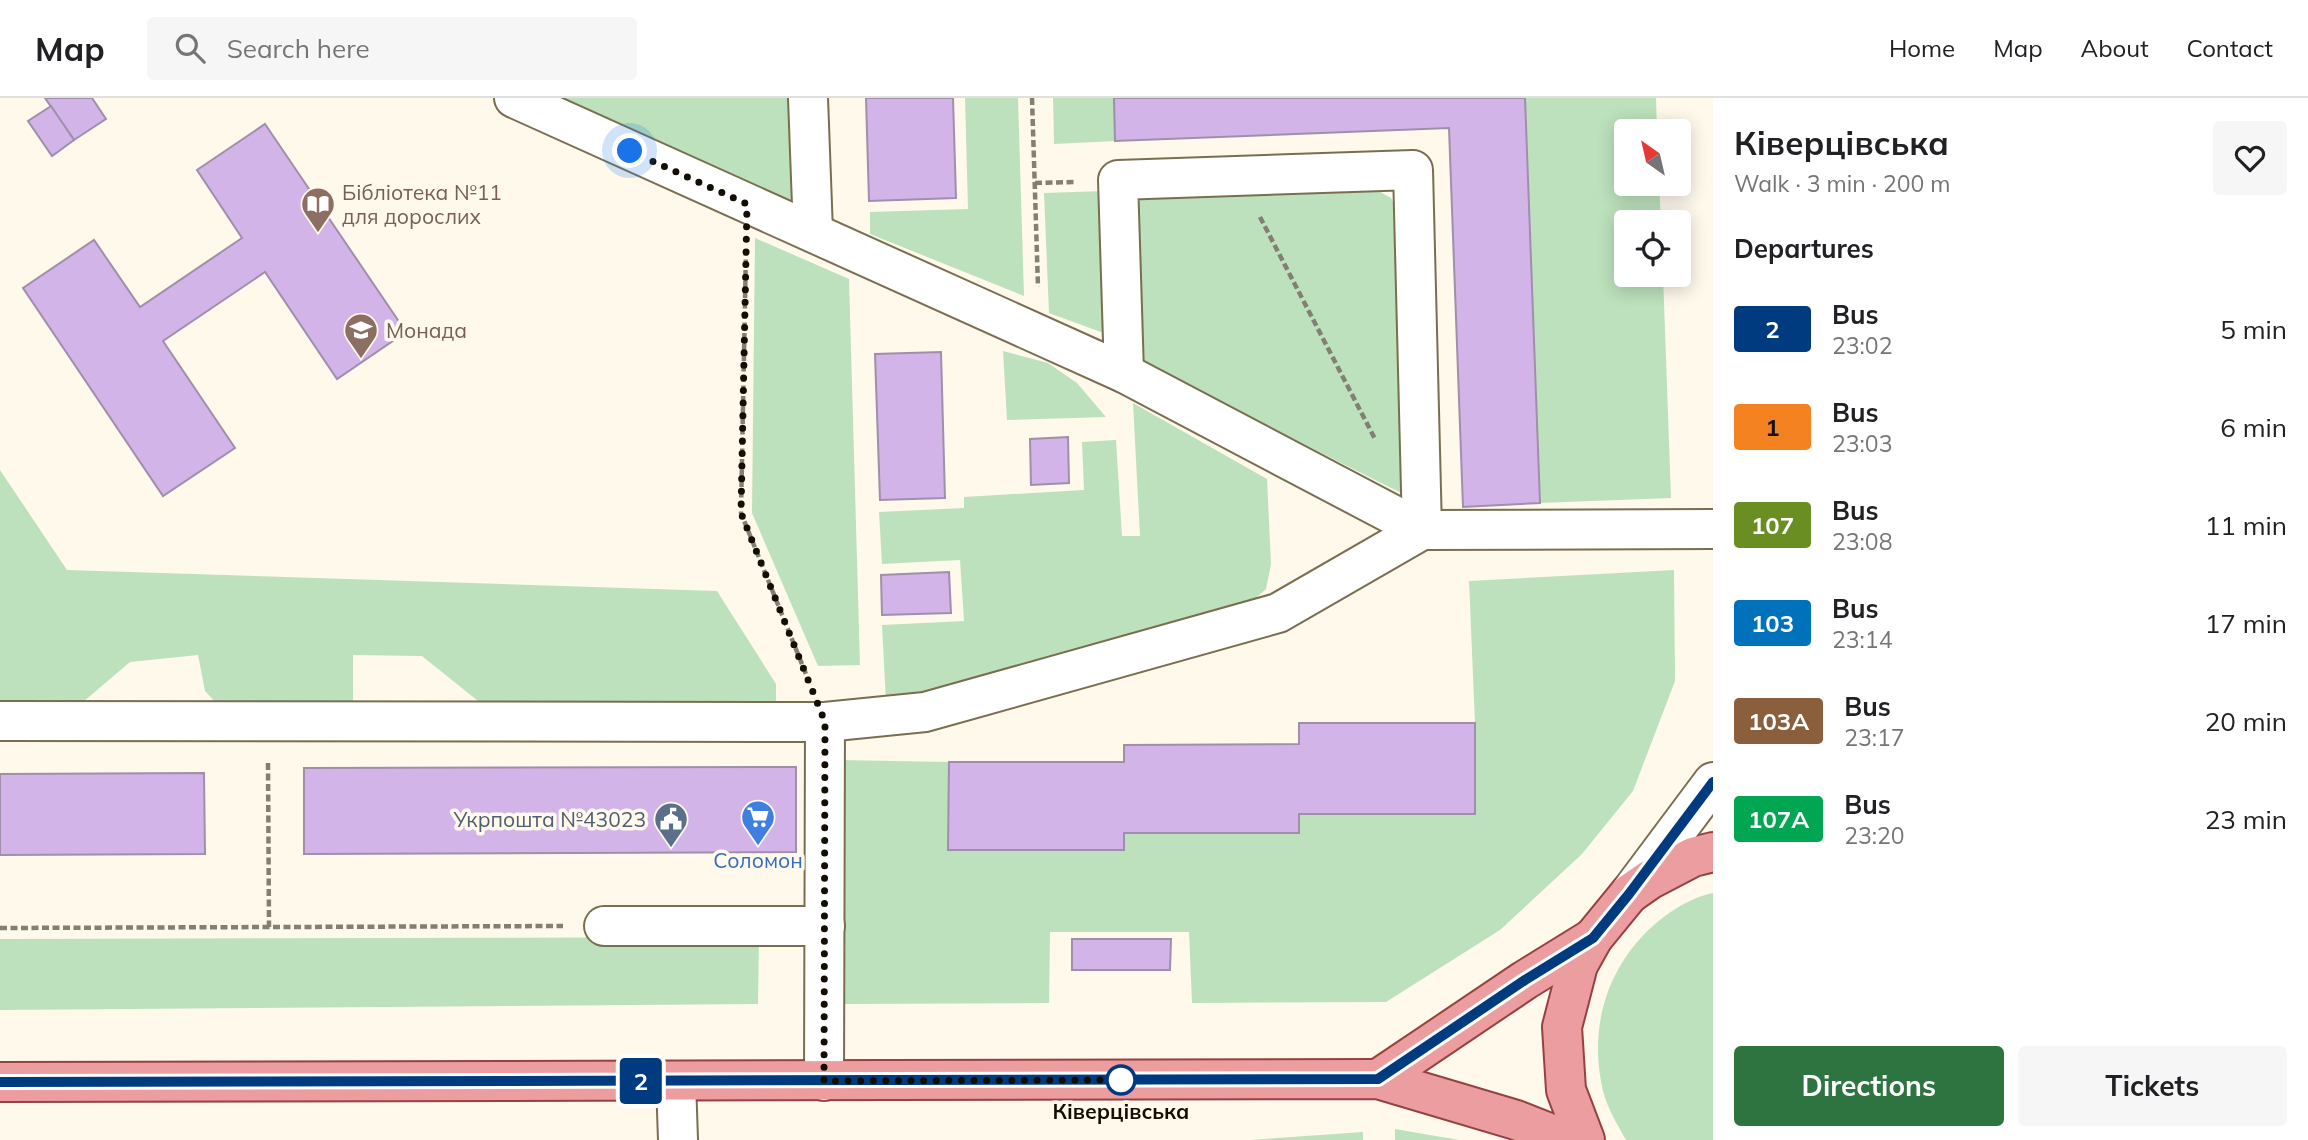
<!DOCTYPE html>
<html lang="en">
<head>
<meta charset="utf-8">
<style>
	body { margin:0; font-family:Mulish,sans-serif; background:#f6f6f6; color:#202124; height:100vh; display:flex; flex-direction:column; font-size:26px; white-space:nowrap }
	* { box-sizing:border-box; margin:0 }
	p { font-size:23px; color:#757577 }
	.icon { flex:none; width:38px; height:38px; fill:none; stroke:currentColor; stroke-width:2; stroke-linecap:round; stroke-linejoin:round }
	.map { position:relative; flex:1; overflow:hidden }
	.sheet { display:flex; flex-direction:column; background:#fff; width:595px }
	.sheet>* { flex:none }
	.badge { padding:0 14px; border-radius:5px; font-size:24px; line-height:46px }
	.needle { width:46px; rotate:326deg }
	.controls { position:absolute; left:1614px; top:21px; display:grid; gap:14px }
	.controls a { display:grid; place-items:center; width:77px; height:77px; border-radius:7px; background:#fff; box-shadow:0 4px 18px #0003; font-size:35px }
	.you { position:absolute; width:35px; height:35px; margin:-18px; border:5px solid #fff; border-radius:50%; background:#1a73e8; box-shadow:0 0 0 10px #1a73e833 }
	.map>.badge { position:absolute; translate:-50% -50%; box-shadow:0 0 0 4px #fff }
	h2 { padding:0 21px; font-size:26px; line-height:63px }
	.round { display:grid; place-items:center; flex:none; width:74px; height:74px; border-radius:7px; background:#f6f6f6 }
	.head { display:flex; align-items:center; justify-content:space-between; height:119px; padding:0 21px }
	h1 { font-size:33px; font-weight:700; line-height:52px }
	.action { display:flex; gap:14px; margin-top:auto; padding:14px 21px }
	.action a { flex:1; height:80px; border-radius:7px; background:#2e7440; color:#fff; font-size:28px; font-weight:700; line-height:80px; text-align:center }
	.action a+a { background:#f6f6f6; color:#202124 }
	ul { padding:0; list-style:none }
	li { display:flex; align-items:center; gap:21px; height:98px; padding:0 21px }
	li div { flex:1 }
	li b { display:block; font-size:26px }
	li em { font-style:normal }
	li .badge { min-width:77px; font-weight:700; text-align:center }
	header { display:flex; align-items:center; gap:42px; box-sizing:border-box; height:98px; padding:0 35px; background:#fff; border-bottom:2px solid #e0e0e0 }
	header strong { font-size:33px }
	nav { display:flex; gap:38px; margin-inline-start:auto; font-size:24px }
	.search { width:490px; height:63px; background:#f6f6f6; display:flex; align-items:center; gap:18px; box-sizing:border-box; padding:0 24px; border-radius:7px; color:#757577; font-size:26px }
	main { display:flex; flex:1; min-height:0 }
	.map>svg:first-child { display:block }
	.green { fill:#bde1bc }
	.building { fill:#d3b4e8; stroke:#9f8fab; stroke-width:2 }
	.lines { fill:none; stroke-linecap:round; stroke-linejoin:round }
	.minor-casing { stroke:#796e50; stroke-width:42 }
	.major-casing { stroke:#974040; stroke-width:42 }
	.path { stroke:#847f73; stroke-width:4.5; stroke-dasharray:7 3.5; stroke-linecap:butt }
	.minor { stroke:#fff; stroke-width:38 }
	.major { stroke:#ec9da0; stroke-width:38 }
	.line-casing { stroke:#fff; stroke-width:16 }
	.line { stroke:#003b80; stroke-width:10 }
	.walk { stroke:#120e04; stroke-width:7; stroke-dasharray:0 12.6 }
	.stop-dot { fill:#fff; stroke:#003b80; stroke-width:3.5 }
	.labels { text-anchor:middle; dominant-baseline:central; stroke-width:7; stroke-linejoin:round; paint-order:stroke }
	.education-label { font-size:21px; fill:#785e54; stroke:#fef9eb; text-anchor:start }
	.service-label { font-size:21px; fill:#4e5e75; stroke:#fef9eb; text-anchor:end }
	.shop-label { font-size:21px; fill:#366cbe; stroke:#fef9eb }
	.stop-label { font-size:21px; font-weight:bold; fill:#120e04; stroke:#fef9eb }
</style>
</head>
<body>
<header>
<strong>Map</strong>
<div class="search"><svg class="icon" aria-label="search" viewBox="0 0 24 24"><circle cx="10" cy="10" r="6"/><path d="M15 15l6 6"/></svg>Search here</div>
<nav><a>Home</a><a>Map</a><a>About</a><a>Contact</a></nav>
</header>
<main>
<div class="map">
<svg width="1713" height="1042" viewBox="0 0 1713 1042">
	<rect width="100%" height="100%" fill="#fef9eb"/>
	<!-- green -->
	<g class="green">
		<polygon points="558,0 797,0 800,108"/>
		<polygon points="965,0 1018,0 1024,198 870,136 870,114 968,111"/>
		<polygon points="1053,0 1114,0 1115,43 1054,46"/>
		<polygon points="1525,0 1656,0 1657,33 1626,33 1626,86 1659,86 1661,124 1626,124 1626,177 1663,177 1671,400 1540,405"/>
		<polygon points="1371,89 1391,100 1402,122 1407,398 1134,261 1131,96"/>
		<polygon points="1105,93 1109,237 1049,215 1044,95"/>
		<polygon points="755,140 849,181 860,567 818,568 752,415"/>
		<polygon points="1003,253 1048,265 1077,285 1106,319 1007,322"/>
		<polygon points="1133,305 1267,381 1271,466 1266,491 1240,514 886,605 882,527 964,523 960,462 882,466 879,414 964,410 964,399 1084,392 1082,344 1116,342 1122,438 1140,438"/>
		<polygon points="0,372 67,472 717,493 776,586 776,605 488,611 422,558 353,557 353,612 222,611 205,593 198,557 130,564 77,609 0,609"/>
		<polygon points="1674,472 1675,583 1633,693 1582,756 1500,832 1386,904 1192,905 1189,834 1050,834 1049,905 838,906 838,662 949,664 949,752 1123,752 1124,735 1299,735 1299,716 1475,716 1475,625 1469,483"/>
		<path d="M 1713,795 L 1713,1042 L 1626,1042 C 1616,1024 1604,1005 1601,983 C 1589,919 1613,857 1665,818 C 1679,808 1696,798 1713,795 Z"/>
		<polygon points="759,839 758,906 0,912 0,841"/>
		<polygon points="1395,1031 1459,1042 1395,1042"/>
		<polygon points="1363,1034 1363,1042 1250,1042"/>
	</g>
	<!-- building -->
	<g class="building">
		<polygon points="45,0 92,0 106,21 74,42"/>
		<polygon points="866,0 953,0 956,100 869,103"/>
		<polygon points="1114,0 1525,0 1540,405 1463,409 1449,30 1115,43"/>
		<polygon points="51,8 74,42 52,58 28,23"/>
		<polygon points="265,26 406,234 337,281 265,174 163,243 235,350 163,398 23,190 94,142 140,209 242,140 197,72"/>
		<polygon points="941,254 945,400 880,402 875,256"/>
		<polygon points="1068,339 1069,385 1031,387 1030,341"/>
		<polygon points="949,474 951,515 882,517 881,477"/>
		<polygon points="1299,625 1475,625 1475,716 1299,716 1299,735 1124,735 1124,752 948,752 949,664 1124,664 1124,647 1299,646"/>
		<polygon points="796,669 796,754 304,756 304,670"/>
		<polygon points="204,675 205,756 0,757 0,676"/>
		<polygon points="1072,841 1171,841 1170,872 1072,872"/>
	</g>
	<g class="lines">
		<!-- minor casing -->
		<g class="minor-casing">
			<g id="minor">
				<polyline points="514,0 1124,275 1422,432 1713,431"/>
				<polyline points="808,0 813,134"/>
				<polyline points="0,623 825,624 824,983"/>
				<polyline points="825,624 925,614 1278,515 1422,432 1413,72 1118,82 1124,275"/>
				<polyline points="1630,795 1713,684"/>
				<polyline points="604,828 825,828"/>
				<polyline points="676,983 678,1042"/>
			</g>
		</g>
		<!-- major casing -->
		<g class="major-casing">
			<g id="major">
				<polyline points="1378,981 1525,882 1593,840"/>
				<polyline points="0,984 1378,981 1516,1022 1567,1042"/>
				<polyline points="1585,1042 1566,992 1562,929 1578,867 1593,840 1629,796 1649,782 1693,759 1713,754"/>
			</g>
		</g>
		<!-- path -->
		<g class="path">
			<polyline points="1032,0 1038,189"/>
			<polyline points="1035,85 1075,84"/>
			<polyline points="1260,119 1375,341"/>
			<polyline points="746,151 741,415 808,581"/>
			<polyline points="268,665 269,829"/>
			<polyline points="0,830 563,828"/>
		</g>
		<!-- minor -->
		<use href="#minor" class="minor"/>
		<!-- major -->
		<use href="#major" class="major"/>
	</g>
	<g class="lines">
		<!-- line casing -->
		<g class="line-casing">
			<polyline id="line" points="0,984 1378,981 1525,882 1593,840 1629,796 1713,684"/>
		</g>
		<!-- line -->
		<use href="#line" class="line"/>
		<!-- walk -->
		<polyline class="walk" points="630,53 747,106 741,415 825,624 824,983 1130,982 1121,982"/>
	</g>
	<!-- icons -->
	<defs>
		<g id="library-pin" transform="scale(1.75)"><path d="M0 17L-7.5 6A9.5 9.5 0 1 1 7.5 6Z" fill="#8d6e63" stroke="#fef9eb"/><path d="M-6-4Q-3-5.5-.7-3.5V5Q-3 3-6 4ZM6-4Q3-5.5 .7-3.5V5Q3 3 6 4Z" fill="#fff"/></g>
		<g id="university-pin" transform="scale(1.75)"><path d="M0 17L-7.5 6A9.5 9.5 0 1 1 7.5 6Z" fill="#8d6e63" stroke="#fef9eb"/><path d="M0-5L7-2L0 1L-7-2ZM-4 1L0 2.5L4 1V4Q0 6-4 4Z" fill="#fff"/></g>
		<g id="supermarket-pin" transform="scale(1.75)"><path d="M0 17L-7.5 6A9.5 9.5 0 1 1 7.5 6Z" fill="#3f7fe0" stroke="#fef9eb"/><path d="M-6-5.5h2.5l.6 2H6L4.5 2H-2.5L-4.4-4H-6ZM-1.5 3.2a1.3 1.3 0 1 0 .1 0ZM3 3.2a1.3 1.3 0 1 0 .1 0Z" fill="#fff"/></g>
		<g id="civic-pin" transform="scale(1.75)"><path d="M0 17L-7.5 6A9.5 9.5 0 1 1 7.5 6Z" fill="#5c6f8a" stroke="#fef9eb"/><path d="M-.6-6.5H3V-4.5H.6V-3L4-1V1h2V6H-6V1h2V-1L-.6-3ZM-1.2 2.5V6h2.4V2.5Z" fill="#fff"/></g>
	</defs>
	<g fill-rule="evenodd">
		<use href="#library-pin" x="318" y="106"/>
		<use href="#university-pin" x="361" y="232"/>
		<use href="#supermarket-pin" x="758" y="719"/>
		<use href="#civic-pin" x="671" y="721"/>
	</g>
	<!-- markers -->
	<circle class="stop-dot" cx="1121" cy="982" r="14"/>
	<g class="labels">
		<!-- education labels -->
		<g class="education-label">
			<text x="342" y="94">Бібліотека №11<tspan x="342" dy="24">для дорослих</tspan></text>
			<text x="386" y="232">Монада</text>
		</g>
		<!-- service labels -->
		<g class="service-label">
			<text x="646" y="721">Укрпошта №43023</text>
		</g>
		<!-- shop labels -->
		<g class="shop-label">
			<text x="758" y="762">Соломон</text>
		</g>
		<!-- stop labels -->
		<g class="stop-label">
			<text x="1121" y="1013">Ківерцівська</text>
		</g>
	</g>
</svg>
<div class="controls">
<a><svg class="needle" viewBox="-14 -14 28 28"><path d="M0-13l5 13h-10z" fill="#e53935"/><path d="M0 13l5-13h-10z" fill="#757577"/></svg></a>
<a><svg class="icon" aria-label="locate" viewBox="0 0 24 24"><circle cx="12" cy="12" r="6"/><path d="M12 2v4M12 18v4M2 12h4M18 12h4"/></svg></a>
</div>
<div class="you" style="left:630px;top:53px"></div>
<b class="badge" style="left:641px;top:983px;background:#003b80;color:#fff">2</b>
</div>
<section class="sheet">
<div class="head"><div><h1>Ківерцівська</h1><p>Walk · 3 min · 200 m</p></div><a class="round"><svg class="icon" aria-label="heart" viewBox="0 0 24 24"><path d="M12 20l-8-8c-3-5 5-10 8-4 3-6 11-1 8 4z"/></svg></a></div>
<h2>Departures</h2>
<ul>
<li><span class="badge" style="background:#003b80;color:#fff">2</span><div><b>Bus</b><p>23:02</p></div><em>5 min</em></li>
<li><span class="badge" style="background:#f58220;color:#111">1</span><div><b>Bus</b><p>23:03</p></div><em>6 min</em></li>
<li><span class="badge" style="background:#6b8e23;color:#fff">107</span><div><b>Bus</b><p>23:08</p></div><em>11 min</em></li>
<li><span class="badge" style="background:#0072bc;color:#fff">103</span><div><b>Bus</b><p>23:14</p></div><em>17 min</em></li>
<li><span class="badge" style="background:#8b5e3c;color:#fff">103А</span><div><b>Bus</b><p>23:17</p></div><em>20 min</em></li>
<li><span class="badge" style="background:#00a651;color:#fff">107А</span><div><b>Bus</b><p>23:20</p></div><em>23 min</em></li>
</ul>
<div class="action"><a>Directions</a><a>Tickets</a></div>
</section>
</main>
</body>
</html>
